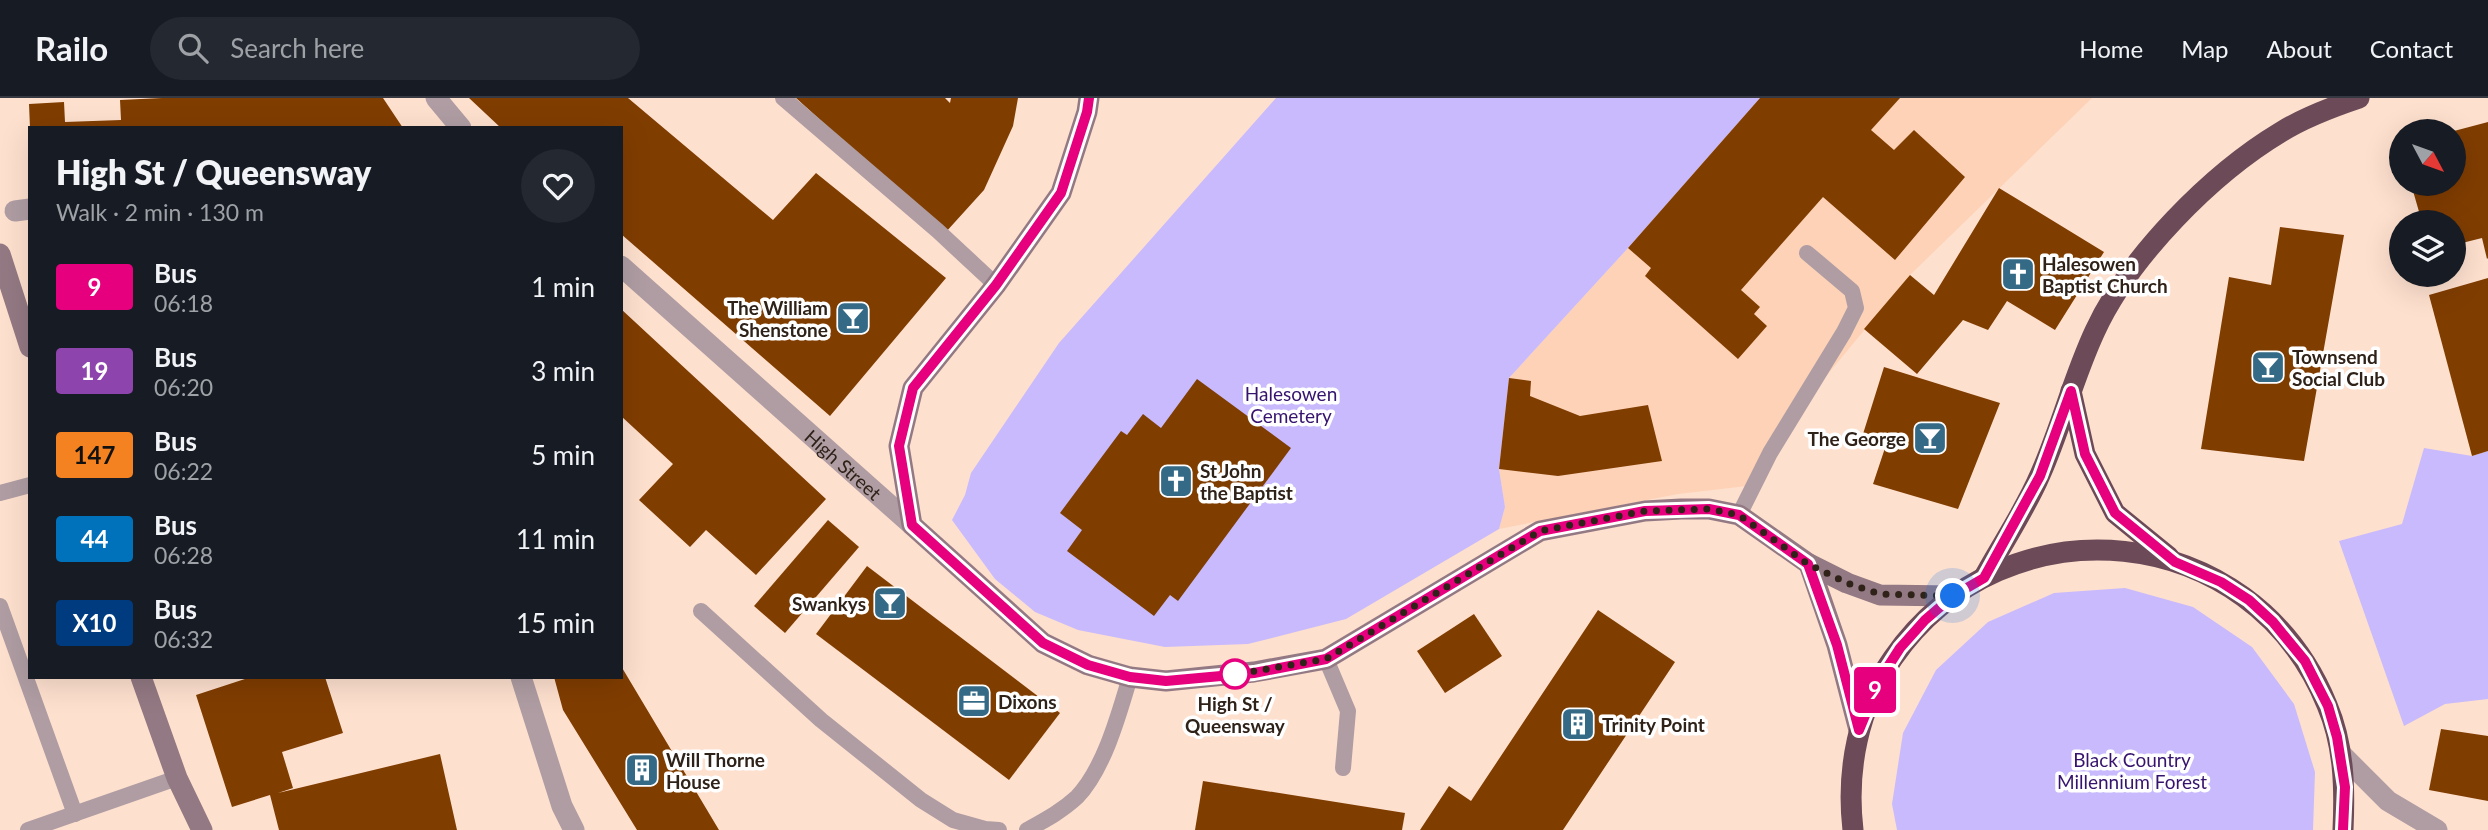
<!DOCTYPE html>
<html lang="en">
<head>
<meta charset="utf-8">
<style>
	body { margin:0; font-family:Lato,sans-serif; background:#242831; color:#f1f3f6; height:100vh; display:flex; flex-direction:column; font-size:26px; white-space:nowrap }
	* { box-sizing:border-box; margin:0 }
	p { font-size:23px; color:#9ea1a6 }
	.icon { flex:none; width:38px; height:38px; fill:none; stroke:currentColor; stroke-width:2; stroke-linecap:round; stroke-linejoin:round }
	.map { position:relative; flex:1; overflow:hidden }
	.details { position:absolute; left:28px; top:28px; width:595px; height:553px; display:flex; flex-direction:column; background:#171b24; border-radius:0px; box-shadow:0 7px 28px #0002 }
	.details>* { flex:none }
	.badge { padding:0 14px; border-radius:5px; font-size:24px; line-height:46px }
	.needle { width:46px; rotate:131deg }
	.buttons { position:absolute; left:2389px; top:21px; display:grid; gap:14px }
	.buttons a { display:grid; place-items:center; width:77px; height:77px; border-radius:50%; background:#171b24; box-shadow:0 7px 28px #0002; font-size:35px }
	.you { position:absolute; width:35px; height:35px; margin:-18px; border:5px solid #fff; border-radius:50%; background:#1a73e8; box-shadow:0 0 0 10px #1a73e833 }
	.map>.badge { position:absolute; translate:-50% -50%; box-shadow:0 0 0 4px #fff }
	.round { display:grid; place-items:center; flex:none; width:74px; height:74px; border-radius:37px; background:#242831 }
	.headline { display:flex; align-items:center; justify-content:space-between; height:119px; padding:0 28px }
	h1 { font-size:33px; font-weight:800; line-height:52px }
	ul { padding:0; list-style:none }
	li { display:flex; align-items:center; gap:21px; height:84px; padding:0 28px }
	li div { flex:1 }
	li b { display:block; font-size:26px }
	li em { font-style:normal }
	li .badge { min-width:77px; font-weight:700; text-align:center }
	header { display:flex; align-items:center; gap:42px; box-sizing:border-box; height:98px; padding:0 35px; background:#171b24; border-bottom:2px solid #363941 }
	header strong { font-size:33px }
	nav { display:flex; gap:38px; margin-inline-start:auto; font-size:24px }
	.search { width:490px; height:63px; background:#242831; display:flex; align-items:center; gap:18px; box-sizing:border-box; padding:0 24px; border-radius:38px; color:#9ea1a6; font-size:26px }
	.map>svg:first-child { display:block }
	.built { fill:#fdd2b7 }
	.green { fill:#c8bafc }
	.building { fill:#803d00 }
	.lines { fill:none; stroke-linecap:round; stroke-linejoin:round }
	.lane { stroke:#af9da3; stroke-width:16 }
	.street { stroke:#af9da3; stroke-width:21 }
	.secondary { stroke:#937983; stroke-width:21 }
	.highway { stroke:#6d4a58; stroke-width:21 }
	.line-casing { stroke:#fff; stroke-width:16 }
	.line { stroke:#e6007e; stroke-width:10 }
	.walk { stroke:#2f2219; stroke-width:7; stroke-dasharray:0 12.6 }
	.stop-dot { fill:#fff; stroke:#e6007e; stroke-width:3.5 }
	.labels { text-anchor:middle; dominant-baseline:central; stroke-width:7; stroke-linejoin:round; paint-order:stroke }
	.poi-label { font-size:19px; font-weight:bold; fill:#2f2219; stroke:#fff; text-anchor:start }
	.park-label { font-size:19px; fill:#36146e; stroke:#fff }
	.street-label { font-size:19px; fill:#2f2219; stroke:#fff }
	.stop-label { font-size:19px; font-weight:bold; fill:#2f2219; stroke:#fff }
</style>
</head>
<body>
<header>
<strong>Railo</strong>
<div class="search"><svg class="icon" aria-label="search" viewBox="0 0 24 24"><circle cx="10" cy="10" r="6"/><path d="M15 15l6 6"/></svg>Search here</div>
<nav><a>Home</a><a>Map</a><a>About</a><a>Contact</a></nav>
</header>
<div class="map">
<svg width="2488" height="732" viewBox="0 0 2488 732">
	<rect width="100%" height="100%" fill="#fee0ce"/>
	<!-- built -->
	<polygon class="built" points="1760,0 2092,0 1910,177 1784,329 1747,388 1678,396 1499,431 1505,409 1499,371 1509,280 1628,150"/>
	<!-- green -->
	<g class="green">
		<polygon points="1276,0 1760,0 1628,150 1509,280 1499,371 1505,409 1499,431 1346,521 1248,546 1165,549 1078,532 1035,514 995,481 952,422 965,397 971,375 1059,245"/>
		<polygon points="2424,350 2472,358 2488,353 2488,601 2445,606 2404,628 2339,443 2402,426"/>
		<polygon points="2125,490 2193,509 2252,549 2294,606 2315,674 2313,732 1897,732 1892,706 1903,635 1936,572 1988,524 2054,495"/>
	</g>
	<!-- building -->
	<g class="building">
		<polygon points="162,0 383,0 403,30 30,30 29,6 64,4 65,24 121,22 120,2"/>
		<polygon points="469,0 628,0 773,122 816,75 946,180 830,318 621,136 621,30 501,30"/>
		<polygon points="796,0 945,0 950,5 951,0 1018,0 1013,28 984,92 945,135"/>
		<polygon points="1760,0 1900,0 1871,32 1894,52 1914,32 1965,79 1895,162 1823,99 1741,192 1760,209 1754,216 1767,228 1738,261 1645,178 1651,170 1628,150"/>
		<polygon points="2488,24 2488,160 2487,161 2482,140 2454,147 2454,124 2422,124 2411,86 2454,86 2454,33"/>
		<polygon points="1999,90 2104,154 2055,232 2007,203 1988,232 1963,222 1917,276 1864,231 1910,177 1934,197"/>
		<polygon points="2280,129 2344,137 2304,363 2201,351 2229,179 2271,187"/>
		<polygon points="2488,180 2488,353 2472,358 2429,197"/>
		<polygon points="621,211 826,401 756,477 706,432 690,449 639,402 673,366 621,318"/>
		<polygon points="1884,269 2000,305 1958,411 1873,386 1887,344 1863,336"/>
		<polygon points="1509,280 1531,283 1530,298 1580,318 1648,307 1662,363 1558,378 1499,371"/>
		<polygon points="1197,281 1291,350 1178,503 1170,497 1154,518 1067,453 1082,432 1060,415 1121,333 1127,337 1143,316 1161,330"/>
		<polygon points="828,422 859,449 785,535 754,508"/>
		<polygon points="867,468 1060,615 1009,682 816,536"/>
		<polygon points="1598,512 1675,564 1563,732 1420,732 1449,688 1471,703"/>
		<polygon points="1474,516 1502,558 1445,595 1417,553"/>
		<polygon points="621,568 719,732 637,732 563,612 554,579 621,579"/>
		<polygon points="251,579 325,579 343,635 282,654 293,690 278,695 440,656 457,732 279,732 270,697 232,709 196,597"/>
		<polygon points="2441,631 2488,638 2488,703 2429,692"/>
		<polygon points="1203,683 1405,715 1402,732 1195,732"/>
	</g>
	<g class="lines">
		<!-- lane -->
		<g class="lane">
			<polyline points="783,0 938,133 996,187"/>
			<polyline points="0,395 30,387"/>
			<polyline points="1739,417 1770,355 1844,234 1856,210 1852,193 1807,155"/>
			<polyline points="0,508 75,716"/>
			<polyline points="701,513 821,622 921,702 953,722 985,731 999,732"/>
			<polyline points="1326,561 1348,613 1343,670"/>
			<polyline points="28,732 177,680"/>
			<path d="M 1027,732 C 1045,722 1062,713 1077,699 C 1104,671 1119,616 1130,579"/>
		</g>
		<!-- street -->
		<g class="street">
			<polyline points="436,0 461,30"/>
			<polyline points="15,113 30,111"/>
			<path id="s1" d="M 621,168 L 912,427"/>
			<polyline points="521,579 562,708 574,732"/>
			<polyline points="2341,656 2388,703 2437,732"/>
		</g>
		<!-- secondary -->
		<g class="secondary">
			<polyline points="1089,0 1087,14 1061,95 996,187 913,290 899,348 912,427 1043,545 1088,567 1130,579 1166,583 1254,574 1326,561 1540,433 1645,413 1681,411 1709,411 1739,417 1809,466 1847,485 1880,497 1953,498"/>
			<polyline points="0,156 30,249"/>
			<polyline points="1809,466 1837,547 1859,632"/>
			<polyline points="141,579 177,680 202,732"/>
		</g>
		<!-- highway -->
		<g class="highway">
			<polyline points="2071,293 2085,356 2115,415 2169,459"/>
			<path d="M 1984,479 C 2002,446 2025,412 2040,377 C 2061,330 2073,280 2095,233 C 2129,159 2211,76 2281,34 C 2305,19 2332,9 2359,0"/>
			<path d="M 1853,732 C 1846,672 1858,610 1893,560 C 2006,398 2252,422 2327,607 C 2344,647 2345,689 2343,732"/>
		</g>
	</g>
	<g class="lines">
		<!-- line casing -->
		<g class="line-casing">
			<polyline id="line" points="1089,0 1087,14 1061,95 996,187 913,290 899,348 912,427 1043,545 1088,567 1130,579 1166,583 1254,575 1326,561 1540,433 1645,413 1709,411 1739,417 1808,466 1837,547 1859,632 1880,581 1900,550 1925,522 1953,498 1984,480 2040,378 2071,293 2085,356 2115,415 2175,464 2221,484 2249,502 2273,524 2305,563 2328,608 2337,639 2345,689 2343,732"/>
		</g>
		<!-- line -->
		<use href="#line" class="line"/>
		<!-- walk -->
		<polyline class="walk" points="1235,576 1232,577 1326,561 1540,433 1645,413 1709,411 1739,417 1808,466 1847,485 1880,496 1953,498"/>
	</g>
	<!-- icons -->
	<defs>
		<g id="church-square" transform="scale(1.75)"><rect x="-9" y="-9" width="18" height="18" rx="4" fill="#346a86" stroke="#fff"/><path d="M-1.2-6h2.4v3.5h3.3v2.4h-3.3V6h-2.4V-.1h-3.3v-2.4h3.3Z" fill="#fff"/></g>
		<g id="bar-square" transform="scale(1.75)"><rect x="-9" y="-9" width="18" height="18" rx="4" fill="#346a86" stroke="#fff"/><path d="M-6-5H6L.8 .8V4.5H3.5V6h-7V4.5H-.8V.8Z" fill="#fff"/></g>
		<g id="office-square" transform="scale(1.75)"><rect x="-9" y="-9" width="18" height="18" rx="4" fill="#346a86" stroke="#fff"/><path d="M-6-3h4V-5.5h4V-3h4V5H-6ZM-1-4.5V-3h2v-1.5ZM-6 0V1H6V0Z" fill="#fff"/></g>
		<g id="building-square" transform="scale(1.75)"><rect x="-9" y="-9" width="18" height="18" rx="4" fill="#346a86" stroke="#fff"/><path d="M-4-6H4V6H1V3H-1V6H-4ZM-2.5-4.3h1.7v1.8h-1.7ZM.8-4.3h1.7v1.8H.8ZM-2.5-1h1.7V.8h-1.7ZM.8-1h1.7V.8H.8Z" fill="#fff"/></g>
	</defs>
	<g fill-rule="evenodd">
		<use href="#church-square" x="2018" y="176"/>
		<use href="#bar-square" x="853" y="220"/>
		<use href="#bar-square" x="2268" y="269"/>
		<use href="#bar-square" x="1930" y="340"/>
		<use href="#church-square" x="1176" y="383"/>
		<use href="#bar-square" x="890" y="505"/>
		<use href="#office-square" x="974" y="603"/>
		<use href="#building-square" x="1578" y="626"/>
		<use href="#building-square" x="642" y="672"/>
	</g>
	<!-- markers -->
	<circle class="stop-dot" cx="1235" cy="576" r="14"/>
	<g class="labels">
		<!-- poi labels -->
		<g class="poi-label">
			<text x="2042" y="165">Halesowen<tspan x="2042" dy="22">Baptist Church</tspan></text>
			<text x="828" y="209" text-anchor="end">The William<tspan x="828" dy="22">Shenstone</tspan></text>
			<text x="2292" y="258">Townsend<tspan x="2292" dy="22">Social Club</tspan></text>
			<text x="1906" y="340" text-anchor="end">The George</text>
			<text x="1200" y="372">St John<tspan x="1200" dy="22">the Baptist</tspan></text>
			<text x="866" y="505" text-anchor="end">Swankys</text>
			<text x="998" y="603">Dixons</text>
			<text x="1602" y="626">Trinity Point</text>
			<text x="666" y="661">Will Thorne<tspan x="666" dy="22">House</tspan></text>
		</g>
		<!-- park labels -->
		<g class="park-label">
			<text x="1291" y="295">Halesowen<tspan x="1291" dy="22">Cemetery</tspan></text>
			<text x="2132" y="661">Black Country<tspan x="2132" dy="22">Millennium Forest</tspan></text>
		</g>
		<!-- street labels -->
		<g class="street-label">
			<text stroke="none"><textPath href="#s1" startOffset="298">High Street</textPath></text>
		</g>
		<!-- stop labels -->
		<g class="stop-label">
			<text x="1235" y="605">High St /<tspan x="1235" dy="22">Queensway</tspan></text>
		</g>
	</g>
</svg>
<div class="buttons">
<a><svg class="needle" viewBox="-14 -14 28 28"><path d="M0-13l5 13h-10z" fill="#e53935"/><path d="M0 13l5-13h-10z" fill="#9ea1a6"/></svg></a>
<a><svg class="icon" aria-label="layers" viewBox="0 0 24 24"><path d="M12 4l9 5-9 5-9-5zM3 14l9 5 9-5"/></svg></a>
</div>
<div class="you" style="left:1953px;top:498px"></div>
<b class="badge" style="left:1875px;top:592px;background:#e6007e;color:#fff">9</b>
<section class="details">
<div class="headline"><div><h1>High St / Queensway</h1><p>Walk · 2 min · 130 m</p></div><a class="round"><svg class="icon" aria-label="heart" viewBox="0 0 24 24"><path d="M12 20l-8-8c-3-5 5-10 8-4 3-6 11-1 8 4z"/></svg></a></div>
<ul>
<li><span class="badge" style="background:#e6007e;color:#fff">9</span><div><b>Bus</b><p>06:18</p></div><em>1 min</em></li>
<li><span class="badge" style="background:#8e44ad;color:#fff">19</span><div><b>Bus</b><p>06:20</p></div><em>3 min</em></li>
<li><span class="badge" style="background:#f58220;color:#111">147</span><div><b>Bus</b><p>06:22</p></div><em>5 min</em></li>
<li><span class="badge" style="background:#0072bc;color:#fff">44</span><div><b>Bus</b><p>06:28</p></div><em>11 min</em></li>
<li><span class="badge" style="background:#003b80;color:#fff">X10</span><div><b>Bus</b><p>06:32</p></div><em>15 min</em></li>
</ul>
</section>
</div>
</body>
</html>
